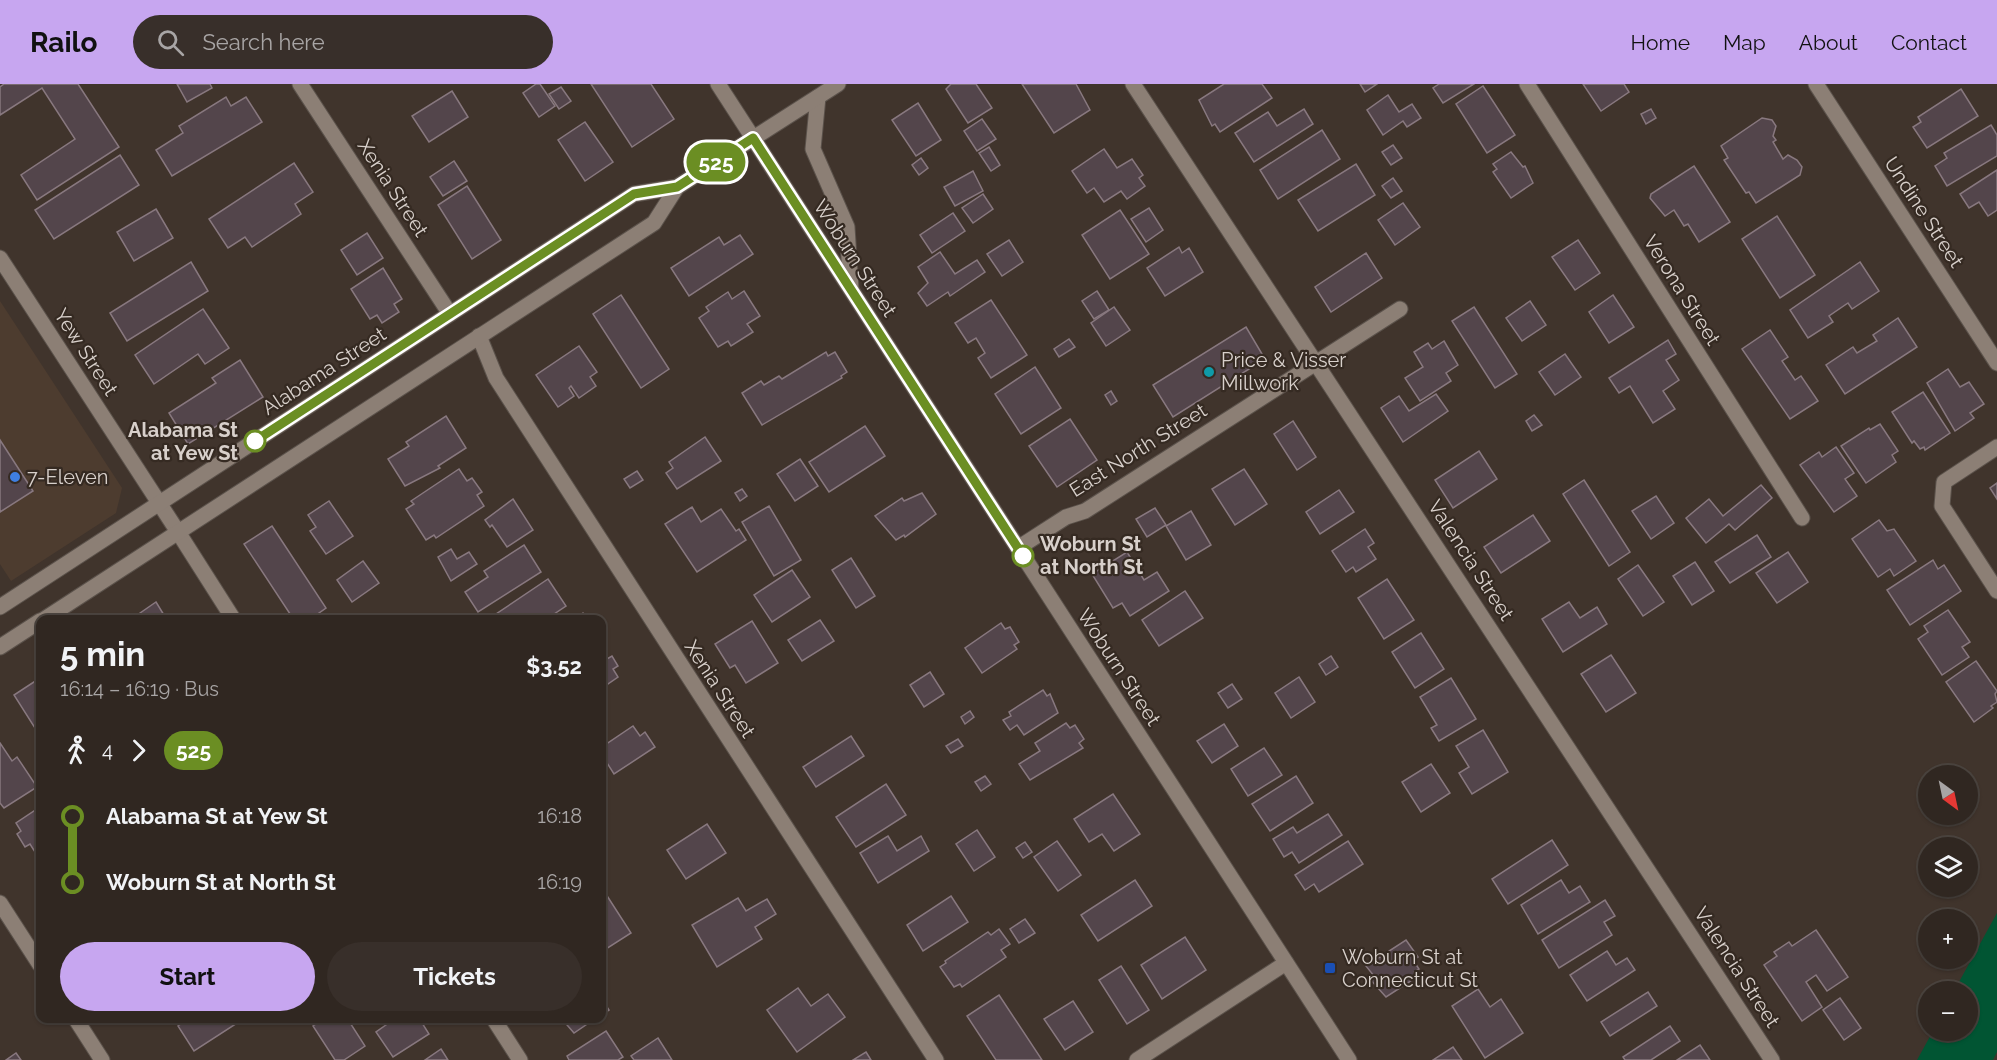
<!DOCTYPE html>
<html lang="en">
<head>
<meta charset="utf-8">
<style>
	body { margin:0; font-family:Raleway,sans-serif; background:#382f2a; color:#f1f3f6; height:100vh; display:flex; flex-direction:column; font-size:22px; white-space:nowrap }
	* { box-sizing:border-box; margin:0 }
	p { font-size:20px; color:#a8a5a5 }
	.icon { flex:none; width:33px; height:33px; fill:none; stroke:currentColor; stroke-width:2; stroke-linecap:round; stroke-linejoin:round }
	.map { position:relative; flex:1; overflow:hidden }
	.side { position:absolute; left:36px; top:531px; width:570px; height:408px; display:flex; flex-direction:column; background:#302721; border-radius:12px; box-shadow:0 2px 4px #0004,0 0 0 2px #4b443f }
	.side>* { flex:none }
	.badge { padding:0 12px; border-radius:20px; font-size:21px; line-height:39px }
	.needle { width:39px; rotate:147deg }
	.buttons { position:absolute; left:1918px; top:681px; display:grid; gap:12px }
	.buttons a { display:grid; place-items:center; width:60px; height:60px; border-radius:50%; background:#302721; box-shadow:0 2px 4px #0004,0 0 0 2px #4b443f; font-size:30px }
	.map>.badge { position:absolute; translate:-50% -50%; box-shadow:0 0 0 3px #fff }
	.legs { display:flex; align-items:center; gap:9px; height:66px; padding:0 24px; font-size:20px }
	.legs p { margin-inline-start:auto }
	.overview { display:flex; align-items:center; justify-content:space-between; height:102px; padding:0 24px }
	h1 { font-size:33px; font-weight:700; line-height:45px }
	.cta { display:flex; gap:12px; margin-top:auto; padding:12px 24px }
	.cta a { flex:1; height:69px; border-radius:36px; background:#c7a6f0; color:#111; font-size:24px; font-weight:700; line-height:69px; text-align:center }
	.cta a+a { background:#382f2a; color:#f1f3f6 }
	ul { padding:0 24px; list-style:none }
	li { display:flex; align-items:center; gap:21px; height:66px; font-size:22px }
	li i { display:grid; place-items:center; width:9px; height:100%; margin:0 8px; background:currentColor }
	li i::after { content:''; width:15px; height:15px; margin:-8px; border:4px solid; border-radius:50%; background:#302721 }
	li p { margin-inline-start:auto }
	li:first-child i { background:linear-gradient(#0000 50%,currentColor 0) }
	li:last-child i { background:linear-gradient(currentColor 50%,#0000 0) }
	header { display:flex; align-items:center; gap:36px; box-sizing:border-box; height:84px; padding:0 30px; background:#c7a6f0; color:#111 }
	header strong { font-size:28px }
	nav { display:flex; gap:33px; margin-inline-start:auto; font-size:21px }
	.search { width:420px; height:54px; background:#382f2a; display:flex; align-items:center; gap:15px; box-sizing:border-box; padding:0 21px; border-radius:33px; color:#a8a5a5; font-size:22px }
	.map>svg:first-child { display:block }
	.built { fill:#4d3c2f }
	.green { fill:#015533 }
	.building { fill:#53454b; stroke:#88787f; stroke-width:1.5 }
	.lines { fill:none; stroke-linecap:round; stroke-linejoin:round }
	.street-casing { stroke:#5b524b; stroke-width:17 }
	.secondary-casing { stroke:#5b524b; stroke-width:17 }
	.street { stroke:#8c7f75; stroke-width:15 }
	.secondary { stroke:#8c7f75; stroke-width:15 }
	.line-1-casing { stroke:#fff; stroke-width:14 }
	.line-1 { stroke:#6b8e23; stroke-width:9 }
	.culture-dot { fill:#0f9aa8; stroke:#352a22; stroke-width:2 }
	.stop-1-dot { fill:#fff; stroke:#6b8e23; stroke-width:3 }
	.shop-dot { fill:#3f7fe0; stroke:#352a22; stroke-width:2 }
	.transit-dot { fill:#1a4fb4; stroke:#352a22; stroke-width:2 }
	.labels { text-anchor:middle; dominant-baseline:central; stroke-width:4.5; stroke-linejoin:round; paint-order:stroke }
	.street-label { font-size:20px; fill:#d8d0cb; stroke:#352a22 }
	.poi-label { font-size:20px; fill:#d8d0cb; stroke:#352a22; text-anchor:start }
	.stop-label { font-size:20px; font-weight:bold; fill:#d8d0cb; stroke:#352a22; text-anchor:end }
</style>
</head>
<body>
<header>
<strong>Railo</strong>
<div class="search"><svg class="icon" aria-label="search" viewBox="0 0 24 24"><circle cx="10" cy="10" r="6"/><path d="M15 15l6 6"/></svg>Search here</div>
<nav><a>Home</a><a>Map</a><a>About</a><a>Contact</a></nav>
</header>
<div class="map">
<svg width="1997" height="976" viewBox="0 0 1997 976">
	<rect width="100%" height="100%" fill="#40342c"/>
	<!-- built -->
	<polygon class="built" points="0,217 122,404 116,429 11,497 0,480"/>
	<!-- green -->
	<polygon class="green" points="1997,829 1997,968 1993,976 1917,976 1933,947 1968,946 1968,908 1954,907"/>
	<!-- building -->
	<g class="building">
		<polygon points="4,0 78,0 119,63 37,116 21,91 75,55 42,4 0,31 0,3"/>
		<polygon points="177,0 210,0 212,4 187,18"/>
		<polygon points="536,0 540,0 555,22 539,33 523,9"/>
		<polygon points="591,0 651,0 674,35 632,63"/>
		<polygon points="951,0 976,0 992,24 968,39 946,5"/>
		<polygon points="1022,0 1076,0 1090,26 1054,49"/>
		<polygon points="1224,0 1262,0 1272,14 1220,48 1215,40 1212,42 1199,16"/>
		<polygon points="1360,0 1377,0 1365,8"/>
		<polygon points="1439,0 1474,0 1443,19 1433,4"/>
		<polygon points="1583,0 1624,0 1629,8 1601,27"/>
		<polygon points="1483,2 1515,51 1487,69 1456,20"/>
		<polygon points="561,3 571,17 559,25 549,10"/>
		<polygon points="1961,5 1978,32 1927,64 1913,43 1921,38 1918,33"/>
		<polygon points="452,7 468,33 429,58 412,32"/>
		<polygon points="1388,11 1399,28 1412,20 1421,34 1407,43 1403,37 1383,51 1367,26"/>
		<polygon points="226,13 231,22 246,13 262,38 172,92 156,66 183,49 179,42"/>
		<polygon points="918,19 941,56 916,72 892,36"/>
		<polygon points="1304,25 1313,40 1254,78 1235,49 1268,28 1277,42"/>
		<polygon points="1651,25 1656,34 1646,40 1641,30"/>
		<polygon points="1762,34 1772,36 1776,42 1773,52 1776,56 1773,58 1783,75 1788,71 1797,76 1802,83 1800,91 1756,119 1749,108 1746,109 1724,76 1728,74 1721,62"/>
		<polygon points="982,35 996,55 977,67 964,47"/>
		<polygon points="585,38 613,78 585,97 558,56"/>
		<polygon points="1991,41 1997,51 1997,72 1947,102 1935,82 1947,74 1944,69"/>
		<polygon points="1322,46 1340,75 1278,115 1260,86"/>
		<polygon points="1393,61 1402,74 1391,81 1382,68"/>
		<polygon points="989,63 1000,81 991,87 979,69"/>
		<polygon points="1104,65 1117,84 1132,75 1143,91 1139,94 1145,102 1127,115 1121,107 1104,118 1094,104 1087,109 1072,87"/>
		<polygon points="1511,68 1523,83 1525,82 1533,99 1511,114 1493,88 1497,85 1493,80"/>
		<polygon points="120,71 139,101 54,155 35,126"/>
		<polygon points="921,74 928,84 919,91 912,81"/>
		<polygon points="454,77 467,97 443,112 430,93"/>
		<polygon points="294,79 313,108 295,120 301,130 252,163 245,153 228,164 209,135"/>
		<polygon points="1356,80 1375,111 1318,147 1298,116"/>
		<polygon points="1694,82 1730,138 1699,158 1688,140 1684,142 1674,126 1665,132 1650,114 1651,110"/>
		<polygon points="1997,86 1997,126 1988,132 1979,118 1969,124 1960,110"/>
		<polygon points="973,87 983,107 955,122 944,103"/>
		<polygon points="1393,94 1402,107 1391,114 1382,102"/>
		<polygon points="467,102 501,156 472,175 438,121"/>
		<polygon points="983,110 993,125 973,139 962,124"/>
		<polygon points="1403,119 1420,143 1395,161 1378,136"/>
		<polygon points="1149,124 1163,146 1146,158 1131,135"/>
		<polygon points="156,125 173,154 134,177 117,148"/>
		<polygon points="1120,126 1149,170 1110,195 1082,151"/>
		<polygon points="953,129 965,147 932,169 920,151"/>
		<polygon points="1777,132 1815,191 1780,214 1742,155"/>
		<polygon points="367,149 383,174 357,191 341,166"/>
		<polygon points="740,151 753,170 689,212 671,184 719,153 724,161"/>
		<polygon points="1009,156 1023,178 1002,192 987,170"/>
		<polygon points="1578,156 1600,189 1575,206 1552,173"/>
		<polygon points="1179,163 1182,169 1189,164 1203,188 1165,212 1147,184"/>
		<polygon points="940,168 955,190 977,176 985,188 950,212 948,208 927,222 918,209 928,199 918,183"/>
		<polygon points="1366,169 1382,194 1331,228 1315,203"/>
		<polygon points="191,178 208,207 127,257 110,229"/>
		<polygon points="1860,178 1879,207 1852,225 1848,219 1829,232 1833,238 1808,254 1790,226"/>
		<polygon points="383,184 402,215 394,220 399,228 382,239 377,231 370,235 351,205"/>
		<polygon points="744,207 760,232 747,240 753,248 731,262 728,257 718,263 699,234 709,227 706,223 728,208 732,215"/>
		<polygon points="1097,207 1109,226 1094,235 1082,217"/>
		<polygon points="621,211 669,285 641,304 593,230"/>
		<polygon points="1613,211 1634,243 1609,259 1589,228"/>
		<polygon points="991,216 1027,271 991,294 978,274 985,269 976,254 968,259 955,239"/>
		<polygon points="1530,217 1546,241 1522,257 1506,234"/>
		<polygon points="1114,223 1130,246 1106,262 1091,239"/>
		<polygon points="1474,223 1517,290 1495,304 1452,237"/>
		<polygon points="203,225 229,264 205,280 198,270 154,300 135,271"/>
		<polygon points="1898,234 1917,263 1845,310 1826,281 1853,263 1857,269 1877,257 1873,251"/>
		<polygon points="1246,243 1265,275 1173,333 1153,301"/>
		<polygon points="1770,246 1788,273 1782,277 1795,296 1801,292 1818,317 1790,335 1742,265"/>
		<polygon points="1069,255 1075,263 1059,273 1054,265"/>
		<polygon points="1668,256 1676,270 1666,276 1679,296 1663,307 1675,325 1653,339 1630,302 1619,309 1609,294"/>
		<polygon points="1444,257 1458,281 1446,289 1451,297 1420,317 1405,294 1423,283 1414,268 1428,259 1432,265"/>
		<polygon points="579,262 597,288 590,293 596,302 579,314 571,302 569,304 574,312 558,323 536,291"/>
		<polygon points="826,268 828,272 835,268 847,288 841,292 842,294 762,341 742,309 761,297 764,301 779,292 782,295"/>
		<polygon points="1565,270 1581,293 1555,311 1539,288"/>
		<polygon points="240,276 263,313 188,360 169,329 216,299 212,294"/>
		<polygon points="1035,283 1061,324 1021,350 995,310"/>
		<polygon points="1948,285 1960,303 1969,298 1984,320 1970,329 1974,334 1955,347 1927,299"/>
		<polygon points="1111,307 1117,317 1111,321 1105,311"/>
		<polygon points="1923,308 1950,349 1925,366 1924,363 1920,365 1914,357 1912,359 1892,328"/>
		<polygon points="1436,310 1448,327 1403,358 1381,324 1399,312 1409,327"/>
		<polygon points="1534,331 1542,341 1532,347 1526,337"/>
		<polygon points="446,332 466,364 438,382 440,384 405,402 388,375 409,362 406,358"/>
		<polygon points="1070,335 1097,376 1057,403 1029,362"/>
		<polygon points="1293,337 1316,373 1297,386 1274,350"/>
		<polygon points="1880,340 1898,367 1892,371 1896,378 1866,399 1841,362 1869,344 1870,346"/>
		<polygon points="865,342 885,372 829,408 809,378"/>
		<polygon points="705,353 721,377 677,405 666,389 673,384 669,378"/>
		<polygon points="0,356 33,407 0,428"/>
		<polygon points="1836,363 1854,389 1845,395 1857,412 1834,428 1800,381 1819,368 1822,373"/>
		<polygon points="1479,367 1497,395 1453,424 1435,396"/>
		<polygon points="800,375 818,402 795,417 777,390"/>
		<polygon points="459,385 467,397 472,394 482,408 477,411 484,422 436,454 434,451 426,456 406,425 414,420 411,417"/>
		<polygon points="1244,385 1267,420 1235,441 1212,405"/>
		<polygon points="637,387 643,396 630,404 624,395"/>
		<polygon points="1584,396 1630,468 1609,482 1563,410"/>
		<polygon points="1997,399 1997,415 1990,404"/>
		<polygon points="1761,401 1772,414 1735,446 1729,440 1706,459 1686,434 1709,415 1723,432"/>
		<polygon points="742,405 747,412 740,417 735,409"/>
		<polygon points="1339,406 1354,428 1320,450 1306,428"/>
		<polygon points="922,409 936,430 905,453 904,451 896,456 875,432 902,414 904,417"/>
		<polygon points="1656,412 1674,439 1651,455 1632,427"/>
		<polygon points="513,415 533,446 507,463 492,441 490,443 485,436"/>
		<polygon points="329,417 353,452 326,470 310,447 316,443 308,431"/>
		<polygon points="769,422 801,476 774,492 742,438"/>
		<polygon points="692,423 701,438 721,425 736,447 739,445 746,456 697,488 665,440"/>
		<polygon points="1155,424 1166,441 1147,453 1136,435"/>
		<polygon points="1191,427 1211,461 1186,476 1166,442"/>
		<polygon points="1533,431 1550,457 1501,489 1484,463"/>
		<polygon points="1879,436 1887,447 1894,445 1916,477 1894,492 1890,485 1878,493 1852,455"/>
		<polygon points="272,442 326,524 309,536 294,536 244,460"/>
		<polygon points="1365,445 1374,459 1368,463 1376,475 1356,488 1353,483 1346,488 1332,467"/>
		<polygon points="1757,451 1771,473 1730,499 1715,478"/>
		<polygon points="524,461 541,488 478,528 465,508 488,493 484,487"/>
		<polygon points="451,465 457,475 469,468 477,480 451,497 438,473"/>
		<polygon points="1127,468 1144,496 1157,488 1169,507 1130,532 1122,519 1113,524 1092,490"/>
		<polygon points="1788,468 1808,498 1777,519 1756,489"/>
		<polygon points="851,474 875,512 856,524 832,486"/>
		<polygon points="1933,476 1938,485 1944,481 1961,507 1910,541 1887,506"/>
		<polygon points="363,477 379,499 352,518 337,496"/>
		<polygon points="1695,478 1714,507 1692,521 1673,492"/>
		<polygon points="1638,481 1664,518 1643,532 1618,495"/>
		<polygon points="792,486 810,513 772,538 754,511"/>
		<polygon points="548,495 566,522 545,536 487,536"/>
		<polygon points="1387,495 1414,536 1384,555 1358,514"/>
		<polygon points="1185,507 1203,534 1159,562 1142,536"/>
		<polygon points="156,518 167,536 130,536"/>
		<polygon points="1569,518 1580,534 1597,523 1607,540 1563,568 1542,535"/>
		<polygon points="1948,526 1970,558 1962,563 1969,573 1942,591 1918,555 1928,548 1924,542"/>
		<polygon points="583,529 587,536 573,536"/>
		<polygon points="820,536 834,557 802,577 788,556"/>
		<polygon points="752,537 778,579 746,599 735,581 730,584 715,560"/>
		<polygon points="1001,539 1005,545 1010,543 1019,558 1014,561 1017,565 982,589 965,564"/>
		<polygon points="1421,549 1444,585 1415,604 1392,568"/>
		<polygon points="602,568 607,575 612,572 618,582 613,585 618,593 602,604"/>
		<polygon points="1611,571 1636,609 1606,628 1581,590"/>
		<polygon points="1331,572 1338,583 1326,591 1319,580"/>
		<polygon points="1976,577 1997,607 1995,610 1997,618 1991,622 1993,624 1974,638 1946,598"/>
		<polygon points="930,588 944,610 924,623 910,601"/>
		<polygon points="1299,593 1315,618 1291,634 1275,609"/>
		<polygon points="40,594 40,652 14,611"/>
		<polygon points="1451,594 1476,635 1439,657 1431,644 1437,641 1420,613"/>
		<polygon points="1232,600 1242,615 1228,624 1218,609"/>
		<polygon points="1043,606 1047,612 1050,610 1058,629 1024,651 1017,641 1010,646 1003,636 1011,632 1009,628"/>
		<polygon points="602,626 607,634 603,637 607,644 602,647"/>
		<polygon points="970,627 974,633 965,640 961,633"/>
		<polygon points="1066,639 1070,644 1075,641 1084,655 1079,659 1083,664 1030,696 1019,680 1040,667 1035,659"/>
		<polygon points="1224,640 1238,662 1212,679 1197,657"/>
		<polygon points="633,642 640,652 645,648 655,663 614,690 602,671 602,663"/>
		<polygon points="1483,646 1508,688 1472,710 1459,689 1469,683 1456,662"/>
		<polygon points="851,652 864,672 816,703 803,683"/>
		<polygon points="958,655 963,662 951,669 946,662"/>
		<polygon points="0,659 12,677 17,673 37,703 4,724 0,719"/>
		<polygon points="1264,664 1282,691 1248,712 1231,685"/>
		<polygon points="1431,680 1450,709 1421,728 1402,698"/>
		<polygon points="985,692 991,700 981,707 975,698"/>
		<polygon points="1296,692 1313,719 1270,747 1252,720"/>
		<polygon points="886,700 906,731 856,763 836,733"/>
		<polygon points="1113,710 1140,750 1114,767 1102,750 1089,758 1074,735"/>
		<polygon points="40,723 40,776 30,760 25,763 17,750 21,747 16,739"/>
		<polygon points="1328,730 1342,751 1299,779 1292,768 1284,773 1273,755 1293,743 1297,749"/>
		<polygon points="707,740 726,769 686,795 667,766"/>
		<polygon points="977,746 995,773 974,787 956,760"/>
		<polygon points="888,752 897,767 921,752 929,767 878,799 860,769"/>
		<polygon points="1552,756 1568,781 1508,820 1492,795"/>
		<polygon points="1057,757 1081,791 1058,807 1034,773"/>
		<polygon points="1348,757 1363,780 1319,808 1314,800 1305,806 1295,791"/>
		<polygon points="1025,758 1032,768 1023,774 1016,764"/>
		<polygon points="1135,796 1152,822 1098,857 1081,831"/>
		<polygon points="1561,796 1569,809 1580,802 1590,818 1538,850 1521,821"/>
		<polygon points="602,804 631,849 606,865 602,859"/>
		<polygon points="951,812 968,838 923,867 907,841"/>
		<polygon points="738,814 746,827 767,815 776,830 755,843 762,855 717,883 692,841"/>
		<polygon points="1605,816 1615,832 1604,838 1612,851 1559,884 1542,856"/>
		<polygon points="1025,835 1035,849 1019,859 1010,845"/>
		<polygon points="999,845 1010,860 1001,866 1006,873 962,903 960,900 954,903 940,883 946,879 945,877 988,848 991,851"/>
		<polygon points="1816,846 1848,893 1827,907 1816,891 1806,898 1822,923 1802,937 1764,881 1777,872 1774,868 1789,858 1792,862"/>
		<polygon points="1185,853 1206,886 1162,915 1141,881"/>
		<polygon points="1406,856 1418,873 1413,876 1419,885 1414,888 1417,893 1386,913 1370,895 1374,892 1366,882"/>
		<polygon points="1607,867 1616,881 1627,874 1635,886 1587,917 1570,891"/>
		<polygon points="1121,882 1149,926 1127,940 1099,896"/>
		<polygon points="798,904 811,922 828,910 845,933 797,968 767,926"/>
		<polygon points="1478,905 1490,923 1501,915 1523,949 1485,974 1452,922"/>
		<polygon points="1648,908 1657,922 1610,952 1601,938"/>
		<polygon points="999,911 1042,976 996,976 967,932"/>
		<polygon points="1840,914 1861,944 1844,956 1823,926"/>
		<polygon points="602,915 609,926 602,931"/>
		<polygon points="1073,917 1093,948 1065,966 1044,935"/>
		<polygon points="189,934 245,934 194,967 178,942"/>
		<polygon points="325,934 347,934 365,962 344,976 335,976 313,942"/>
		<polygon points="396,934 419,934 429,950 393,973 376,948"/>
		<polygon points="561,934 596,934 574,949"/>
		<polygon points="1670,942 1680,957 1651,976 1625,976 1623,973"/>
		<polygon points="606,947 623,973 618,976 569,976 567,972"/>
		<polygon points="658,954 672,976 634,976 631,972"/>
		<polygon points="1700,961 1710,976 1677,976"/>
		<polygon points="1453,963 1462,976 1433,976"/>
		<polygon points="441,965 448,976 425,976"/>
		<polygon points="866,968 871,976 853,976"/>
		<polygon points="16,969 21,976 6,976"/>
	</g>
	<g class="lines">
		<!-- street casing -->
		<g class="street-casing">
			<g id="street">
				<polyline points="300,0 450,230"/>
				<polyline points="1133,0 1772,976"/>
				<polyline points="1527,0 1802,434"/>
				<polyline points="1816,0 1997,279"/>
				<polyline points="479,252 496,294 936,976"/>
				<polyline points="1997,363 1944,398 1942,422 1997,507"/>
				<polyline points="178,448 234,536"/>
				<polyline points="1018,464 1066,433 1085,427 1400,225"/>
				<polyline points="0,819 40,881"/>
				<polyline points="75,934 102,976"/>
				<polyline points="493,934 520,976"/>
				<polyline points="1137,976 1286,879"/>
			</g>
		</g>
		<!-- secondary casing -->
		<g class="secondary-casing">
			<g id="secondary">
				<polyline points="718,0 1349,976"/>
				<polyline points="818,13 813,65 847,143 851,205"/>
				<polyline points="0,174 178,448"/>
				<polyline points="0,523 634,110 677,103 838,0"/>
				<polyline points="43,536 654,139 677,103"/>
				<polyline points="0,563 40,537"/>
			</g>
		</g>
		<!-- street -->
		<use href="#street" class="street"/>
		<!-- secondary -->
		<use href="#secondary" class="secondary"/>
	</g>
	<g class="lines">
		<!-- line-1 casing -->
		<g class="line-1-casing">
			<polyline id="line-1" points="255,357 634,110 677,103 753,54 1023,472"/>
		</g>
		<!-- line-1 -->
		<use href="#line-1" class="line-1"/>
	</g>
	<!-- markers -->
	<circle class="culture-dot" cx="1209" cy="288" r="6"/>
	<g class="stop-1-dot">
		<circle cx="255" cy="357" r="10"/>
		<circle cx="1023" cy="472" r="10"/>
	</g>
	<circle class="shop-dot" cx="15" cy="393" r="6"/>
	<rect class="transit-dot" x="1324" y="878" width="12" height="12" rx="3"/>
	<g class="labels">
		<!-- street labels -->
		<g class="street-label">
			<text transform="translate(393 104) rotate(57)">Xenia Street</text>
			<text transform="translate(1924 128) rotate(57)">Undine Street</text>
			<text transform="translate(855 174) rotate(57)">Woburn Street</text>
			<text transform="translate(1682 206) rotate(58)">Verona Street</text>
			<text transform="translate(86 268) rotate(57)">Yew Street</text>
			<text transform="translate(324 287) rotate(-33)">Alabama Street</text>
			<text transform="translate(1138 366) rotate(-32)">East North Street</text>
			<text transform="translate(1471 476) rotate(57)">Valencia Street</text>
			<text transform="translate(1119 583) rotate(57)">Woburn Street</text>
			<text transform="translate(720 605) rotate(57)">Xenia Street</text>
			<text transform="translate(1737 883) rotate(57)">Valencia Street</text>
		</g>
		<!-- poi labels -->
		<g class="poi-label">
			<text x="1221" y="276">Price &amp; Visser<tspan x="1221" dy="23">Millwork</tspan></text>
			<text x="27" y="393">7-Eleven</text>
			<text x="1342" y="873">Woburn St at<tspan x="1342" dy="23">Connecticut St</tspan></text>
		</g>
		<!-- stop labels -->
		<g class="stop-label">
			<text x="238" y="346">Alabama St<tspan x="238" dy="23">at Yew St</tspan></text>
			<text x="1040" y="460" text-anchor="start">Woburn St<tspan x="1040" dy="23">at North St</tspan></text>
		</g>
	</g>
</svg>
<div class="buttons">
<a><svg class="needle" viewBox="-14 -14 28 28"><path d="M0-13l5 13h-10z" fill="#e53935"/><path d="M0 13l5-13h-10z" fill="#a8a5a5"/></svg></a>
<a><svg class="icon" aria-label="layers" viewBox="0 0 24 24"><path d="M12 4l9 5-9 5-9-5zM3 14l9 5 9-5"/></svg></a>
<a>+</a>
<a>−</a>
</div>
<b class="badge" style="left:716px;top:78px;background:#6b8e23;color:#fff">525</b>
<section class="side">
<div class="overview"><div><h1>5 min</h1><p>16:14 – 16:19 · Bus</p></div><b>$3.52</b></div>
<div class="legs"><svg class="icon" aria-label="walk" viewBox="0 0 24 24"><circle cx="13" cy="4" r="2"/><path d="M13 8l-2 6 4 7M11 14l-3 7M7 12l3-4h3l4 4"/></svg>4<svg class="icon" aria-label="forward" viewBox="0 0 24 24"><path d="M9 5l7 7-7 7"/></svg><b class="badge" style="background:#6b8e23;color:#fff">525</b></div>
<ul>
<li><i style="color:#6b8e23"></i><b>Alabama St at Yew St</b><p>16:18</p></li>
<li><i style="color:#6b8e23"></i><b>Woburn St at North St</b><p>16:19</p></li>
</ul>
<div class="cta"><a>Start</a><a>Tickets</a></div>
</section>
</div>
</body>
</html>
